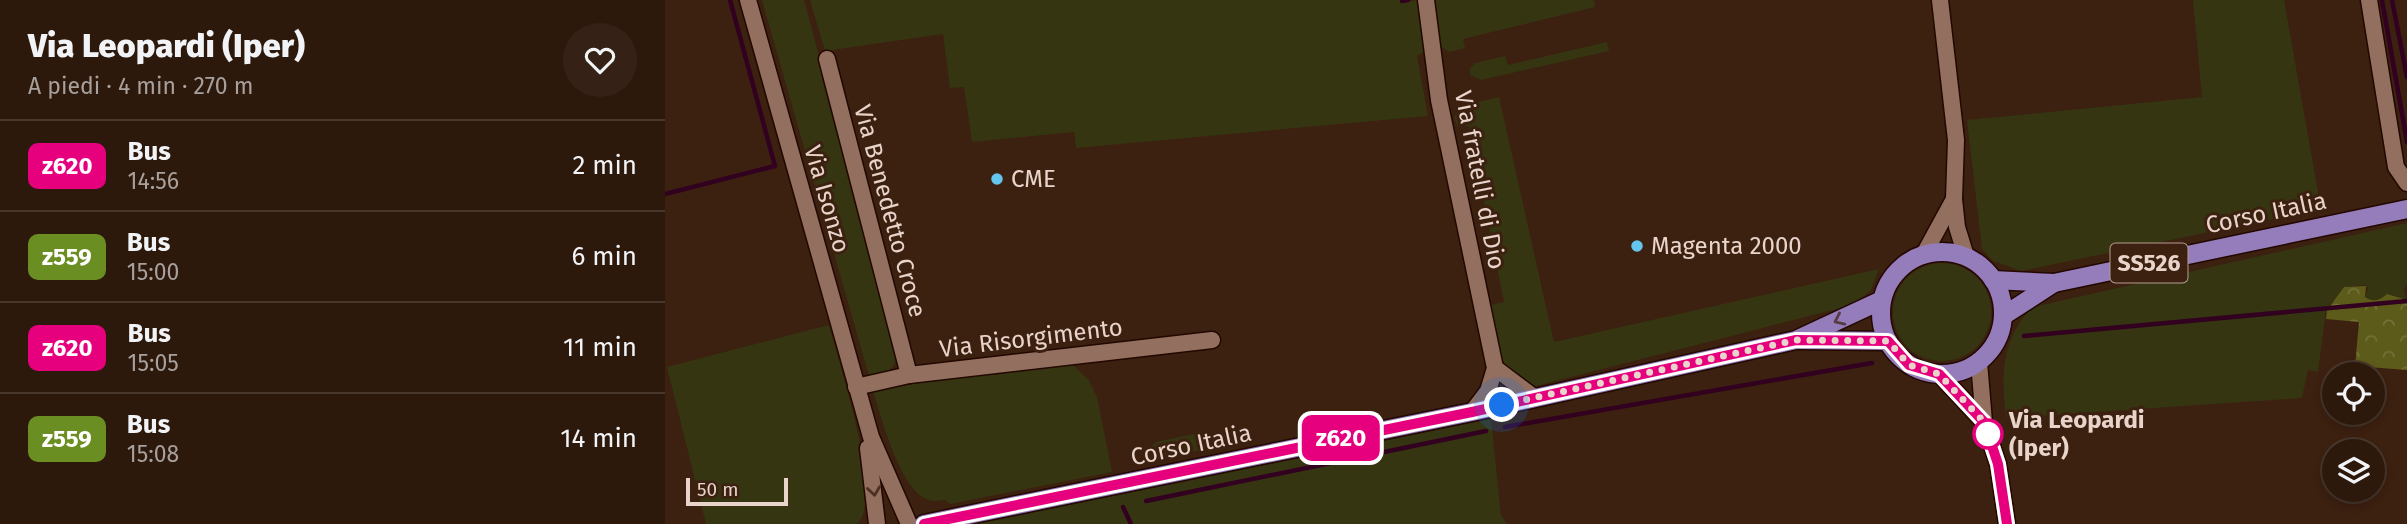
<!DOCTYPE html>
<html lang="it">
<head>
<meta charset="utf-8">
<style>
	body { margin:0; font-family:"Fira Sans",sans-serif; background:#352115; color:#f1f3f6; height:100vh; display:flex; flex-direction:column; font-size:26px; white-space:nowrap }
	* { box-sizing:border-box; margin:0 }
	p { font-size:23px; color:#a7a09d }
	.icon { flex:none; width:38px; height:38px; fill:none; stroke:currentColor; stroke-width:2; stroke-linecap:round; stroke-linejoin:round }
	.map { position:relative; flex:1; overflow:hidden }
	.details { display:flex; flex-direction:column; background:#2d180c; width:665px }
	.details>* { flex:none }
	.badge { padding:0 14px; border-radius:10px; font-size:24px; line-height:46px }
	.tools { position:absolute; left:1657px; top:362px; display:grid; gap:14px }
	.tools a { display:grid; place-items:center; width:63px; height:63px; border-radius:50%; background:#2d180c; box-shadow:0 4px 10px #0003,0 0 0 2px #48372d; font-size:35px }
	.scale { position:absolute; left:21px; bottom:18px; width:102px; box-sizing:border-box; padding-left:7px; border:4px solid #e8d4ca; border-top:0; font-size:19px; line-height:24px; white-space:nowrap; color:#e8d4ca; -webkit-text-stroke:5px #3c2010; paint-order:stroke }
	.you { position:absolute; width:35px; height:35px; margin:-18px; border:5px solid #fff; border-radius:50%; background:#1a73e8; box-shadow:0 0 0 10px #1a73e833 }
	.map>.badge { position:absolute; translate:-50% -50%; box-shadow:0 0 0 4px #fff }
	.round { display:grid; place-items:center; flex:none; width:74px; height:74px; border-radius:37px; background:#352115 }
	.head { display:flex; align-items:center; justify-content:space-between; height:119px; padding:0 28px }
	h1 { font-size:33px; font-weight:800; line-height:52px }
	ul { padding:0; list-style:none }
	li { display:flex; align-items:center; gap:21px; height:91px; padding:0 28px; border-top:2px solid #48372d }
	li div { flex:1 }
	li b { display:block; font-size:26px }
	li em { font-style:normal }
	li .badge { min-width:77px; font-weight:700; text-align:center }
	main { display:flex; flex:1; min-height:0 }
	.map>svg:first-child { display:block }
	.green { fill:#363512 }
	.forest { fill:url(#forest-crowns) }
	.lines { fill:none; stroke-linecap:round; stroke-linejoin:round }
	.stream { stroke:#31011f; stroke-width:4.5 }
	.minor-casing { stroke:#220800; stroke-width:19 }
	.major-casing { stroke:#220800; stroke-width:21 }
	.minor { stroke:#926f5e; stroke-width:16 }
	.major { stroke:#957dbc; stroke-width:18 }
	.oneway { stroke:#573c44 }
	.oneway2 { stroke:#4d3020 }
	.line-casing { stroke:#fff; stroke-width:16 }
	.line { stroke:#e6007e; stroke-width:10 }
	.walk { stroke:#e8d4ca; stroke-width:7; stroke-dasharray:0 12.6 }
	.poi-dot { fill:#64c5ee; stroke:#3c2010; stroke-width:2.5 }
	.stop-dot { fill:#fff; stroke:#e6007e; stroke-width:3.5 }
	.labels { text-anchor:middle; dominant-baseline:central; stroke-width:6; stroke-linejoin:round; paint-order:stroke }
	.shield { fill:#3c2010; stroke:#b49e92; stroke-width:2 }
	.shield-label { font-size:23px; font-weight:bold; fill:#e8d4ca }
	.poi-label { font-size:24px; fill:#e8d4ca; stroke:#3c2010; text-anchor:start }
	.street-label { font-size:24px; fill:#e8d4ca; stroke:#3c2010 }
	.stop-label { font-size:24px; font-weight:bold; fill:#e8d4ca; stroke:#3c2010; text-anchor:start }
</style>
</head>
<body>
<main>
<section class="details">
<div class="head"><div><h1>Via Leopardi (Iper)</h1><p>A piedi · 4 min · 270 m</p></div><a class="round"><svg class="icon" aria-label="heart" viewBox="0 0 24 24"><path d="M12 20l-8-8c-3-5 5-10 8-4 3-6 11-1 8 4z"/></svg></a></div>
<ul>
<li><span class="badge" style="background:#e6007e;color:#fff">z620</span><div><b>Bus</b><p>14:56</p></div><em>2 min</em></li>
<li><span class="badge" style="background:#6b8e23;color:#fff">z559</span><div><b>Bus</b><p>15:00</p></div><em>6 min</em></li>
<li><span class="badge" style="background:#e6007e;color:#fff">z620</span><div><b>Bus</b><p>15:05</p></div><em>11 min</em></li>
<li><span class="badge" style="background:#6b8e23;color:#fff">z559</span><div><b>Bus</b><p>15:08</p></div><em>14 min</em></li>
</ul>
</section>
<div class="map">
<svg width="1742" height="524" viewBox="0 0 1742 524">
	<defs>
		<pattern id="forest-crowns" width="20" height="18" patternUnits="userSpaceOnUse" patternTransform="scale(1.75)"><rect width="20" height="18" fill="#5c5b19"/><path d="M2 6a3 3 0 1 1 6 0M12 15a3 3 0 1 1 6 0" fill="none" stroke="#737239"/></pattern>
	</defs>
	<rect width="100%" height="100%" fill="#3c2010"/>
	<!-- green -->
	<g class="green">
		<path d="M 97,0 L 139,0 L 233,351 C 230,371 222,373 204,376 Z"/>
		<polygon points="145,0 735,0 736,3 752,0 761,51 752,56 763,116 411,148 409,132 307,142 299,87 285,88 278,34 160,51"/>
		<polygon points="766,0 929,0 930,7 798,39 800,48 785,52 776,47"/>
		<polygon points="1528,0 1619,0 1656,209 1356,271 1328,261 1317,249 1302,120 1537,97"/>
		<polygon points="942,42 944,51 816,80 805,75 805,68 810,63 840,56 843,65"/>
		<path d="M 834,97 L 889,342 L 1214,269 L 1206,290 L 1187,305 L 871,386 C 832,380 832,338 826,305 L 839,302 L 804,126 L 792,126 L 789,117 L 796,106 Z"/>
		<path d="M 1742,223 L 1742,283 L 1739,290 L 1742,300 L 1722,294 C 1715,300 1709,303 1700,297 L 1703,290 L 1701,285 L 1679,287 L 1661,310 L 1653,372 L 1643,370 L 1637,398 L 1341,418 C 1336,378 1336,337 1368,307 Z"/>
		<circle cx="1277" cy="312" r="49"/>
		<path d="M 164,325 C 173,360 220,500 192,524 L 41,524 L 2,367 Z"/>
		<path d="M 405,362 L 423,379 L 432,397 L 447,472 L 285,504 L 280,500 C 275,500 268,502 264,500 C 235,492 216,415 207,389 Z"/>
		<polygon points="826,419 836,515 842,524 311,524"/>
		<polygon points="533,433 544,437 545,448 490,460 483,450 491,442"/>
	</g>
	<!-- forest -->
	<path class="forest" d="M 1701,286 L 1700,297 C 1709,303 1715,300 1722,294 L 1742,300 L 1742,370 L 1690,366 L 1694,322 L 1661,319 L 1662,310 L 1679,287 Z"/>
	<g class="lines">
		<!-- stream -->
		<g class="stream">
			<polyline points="1717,0 1742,142"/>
			<polyline points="1727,0 1742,77"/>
			<polyline points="737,1 743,0"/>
			<polyline points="0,194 110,166 65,0"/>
			<polyline points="1359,336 1742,301"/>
			<polyline points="840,427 1207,363"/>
			<polyline points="481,501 821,431"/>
			<polyline points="458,507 466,524"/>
		</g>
		<!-- minor casing -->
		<g class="minor-casing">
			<g id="minor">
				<polyline points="83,0 206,437 244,524"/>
				<polyline points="761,0 774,100 830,368 823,391 807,412"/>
				<polyline points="1275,0 1291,140 1289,199 1292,227 1301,256"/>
				<polyline points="1704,0 1731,167 1742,183"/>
				<polyline points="162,59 244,375"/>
				<polyline points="1259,254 1289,199"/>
				<polyline points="1314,362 1319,422 1333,464 1342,524"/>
				<polyline points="830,368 870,398"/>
				<polyline points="1274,374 1319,422"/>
				<polyline points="191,387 244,375 547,340"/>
				<polyline points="203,448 212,524"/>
			</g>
		</g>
		<!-- major casing -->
		<g class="major-casing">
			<g id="major">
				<circle cx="1277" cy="313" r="61"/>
				<polyline points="1328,280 1389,283 1742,209"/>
				<polyline points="1338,316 1389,283"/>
				<polyline points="1135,340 1223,341"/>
				<polyline points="259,524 807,412 1131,340 1217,300"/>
			</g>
		</g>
		<!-- minor -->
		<use href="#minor" class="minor"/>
		<!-- major -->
		<use href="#major" class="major"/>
	</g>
	<!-- one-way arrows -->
	<defs><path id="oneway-chevron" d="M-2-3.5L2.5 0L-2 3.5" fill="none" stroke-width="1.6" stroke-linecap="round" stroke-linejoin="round" transform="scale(1.75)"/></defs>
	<use class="oneway" href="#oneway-chevron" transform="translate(1174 320) rotate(155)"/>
	<use class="oneway2" href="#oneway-chevron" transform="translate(209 491) rotate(82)"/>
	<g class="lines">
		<!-- line casing -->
		<g class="line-casing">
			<polyline id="line" points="259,524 807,412 1131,340 1223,341 1244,365 1274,374 1319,422 1333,464 1342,524"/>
		</g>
		<!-- line -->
		<use href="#line" class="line"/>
		<!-- walk -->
		<polyline class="walk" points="837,405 1131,340 1223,341 1244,365 1274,374 1319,422 1326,443 1323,434"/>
	</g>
	<!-- markers -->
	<g class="poi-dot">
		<circle cx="332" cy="179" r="7"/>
		<circle cx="972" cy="246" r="7"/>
	</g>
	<circle class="stop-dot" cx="1323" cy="434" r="14"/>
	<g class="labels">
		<!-- shield labels -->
		<rect class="shield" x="1445.5" y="243.5" width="77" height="39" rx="5"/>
		<g class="shield-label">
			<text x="1484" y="263">SS526</text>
		</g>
		<!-- poi labels -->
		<g class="poi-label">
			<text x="346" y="179">CME</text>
			<text x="986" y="246">Magenta 2000</text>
		</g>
		<!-- street labels -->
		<g class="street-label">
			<text transform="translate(815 180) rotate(79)">Via fratelli di Dio</text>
			<text transform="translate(162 199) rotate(74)">Via Isonzo</text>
			<text transform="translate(225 211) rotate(75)">Via Benedetto Croce</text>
			<text transform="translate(1601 213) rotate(-12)">Corso Italia</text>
			<text transform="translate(366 338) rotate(-7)">Via Risorgimento</text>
			<text transform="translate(526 445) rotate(-12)">Corso Italia</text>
		</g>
		<!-- stop labels -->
		<g class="stop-label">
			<text x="1344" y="420">Via Leopardi<tspan x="1344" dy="28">(Iper)</tspan></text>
		</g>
	</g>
</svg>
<div class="tools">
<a><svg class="icon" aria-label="locate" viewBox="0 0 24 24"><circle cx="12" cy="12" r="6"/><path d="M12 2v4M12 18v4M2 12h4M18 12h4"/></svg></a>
<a><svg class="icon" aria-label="layers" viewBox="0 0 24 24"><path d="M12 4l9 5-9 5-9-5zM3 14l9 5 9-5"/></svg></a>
</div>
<div class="scale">50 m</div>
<div class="you" style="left:837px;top:405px"></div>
<b class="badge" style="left:676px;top:438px;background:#e6007e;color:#fff">z620</b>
</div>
</main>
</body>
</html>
